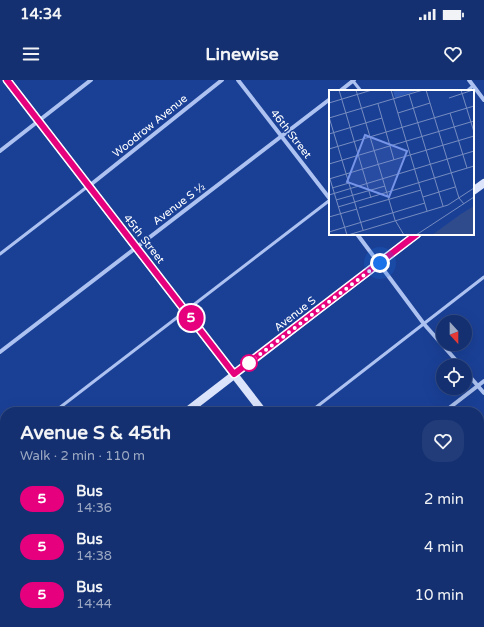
<!DOCTYPE html>
<html lang="en">
<head>
<meta charset="utf-8">
<style>
	body { margin:0; font-family:"Varela Round",sans-serif; background:#213c78; color:#f1f3f6; height:100vh; display:flex; flex-direction:column; font-size:15px; white-space:nowrap }
	* { box-sizing:border-box; margin:0 }
	p { font-size:13px; color:#9da9c3 }
	.icon { flex:none; width:22px; height:22px; fill:none; stroke:currentColor; stroke-width:2; stroke-linecap:round; stroke-linejoin:round }
	.map { position:relative; flex:1; overflow:hidden }
	.side { position:absolute; left:0px; top:327px; width:484px; height:220px; display:flex; flex-direction:column; background:#143070; border-radius:16px 16px 0 0; box-shadow:0 4px 16px #0002,0 0 0 1px #334b83 }
	.side>* { flex:none }
	.badge { padding:0 8px; border-radius:13px; font-size:14px; line-height:26px }
	.needle { width:26px; rotate:159deg }
	.tools { position:absolute; left:436px; top:235px; display:grid; gap:8px }
	.tools a { display:grid; place-items:center; width:36px; height:36px; border-radius:50%; background:#143070; box-shadow:0 4px 16px #0002,0 0 0 1px #334b83; font-size:20px }
	.you { position:absolute; width:20px; height:20px; margin:-10px; border:3px solid #fff; border-radius:50%; background:#1a73e8; box-shadow:0 0 0 6px #1a73e833 }
	.map>.badge { position:absolute; translate:-50% -50%; box-shadow:0 0 0 2px #fff }
	.round { display:grid; place-items:center; flex:none; width:42px; height:42px; border-radius:16px; background:#213c78 }
	.head { display:flex; align-items:center; justify-content:space-between; height:68px; padding:0 20px }
	h1 { font-size:19px; font-weight:700; line-height:30px }
	ul { padding:0; list-style:none }
	li { display:flex; align-items:center; gap:12px; height:48px; padding:0 20px }
	li div { flex:1 }
	li b { display:block; font-size:15px }
	li em { font-style:normal }
	li .badge { min-width:44px; font-weight:700; text-align:center }
	.status { display:flex; justify-content:space-between; align-items:center; height:28px; padding:0 20px; background:#143070; direction:ltr }
	.status svg { height:11px; fill:currentColor }
	header { display:flex; justify-content:space-between; align-items:center; height:52px; padding:0 20px; background:#143070; font-size:18px; font-weight:700 }
	.map>svg:first-child { display:block }
	.lines { fill:none; stroke-linecap:round; stroke-linejoin:round }
	.service { stroke:#adc2f0; stroke-width:3 }
	.minor { stroke:#adc2f0; stroke-width:4 }
	.secondary { stroke:#dbe4fb; stroke-width:8 }
	.line-casing { stroke:#fff; stroke-width:9 }
	.line { stroke:#e6007e; stroke-width:6 }
	.walk { stroke:#fff; stroke-width:4; stroke-dasharray:0 7.2 }
	.stop-dot { fill:#fff; stroke:#e6007e; stroke-width:2 }
	.labels { text-anchor:middle; dominant-baseline:central; stroke-width:3; stroke-linejoin:round; paint-order:stroke }
	.street-label { font-size:11px; fill:#fff; stroke:#1a4096 }
	.inset-road { fill:none; stroke:#768cc0; stroke-width:1 }
	.view { fill:#7795e8; fill-opacity:0.15; stroke:#7795e8; stroke-width:2 }
	.inset-edge { fill:none; stroke:#fff; stroke-width:2 }
</style>
</head>
<body>
<div class="status"><b>14:34</b><svg viewBox="0 0 49 12"><path d="M0 12V9h3v3zM5 12V6h3v6zM10 12V3h3v9zM15 12V0h3v12zM26 1h20v11H26zM47 4h2v5h-2z"/></svg></div>
<header><svg class="icon" aria-label="menu" viewBox="0 0 24 24"><path d="M4 6h16M4 12h16M4 18h16"/></svg>Linewise<svg class="icon" aria-label="heart" viewBox="0 0 24 24"><path d="M12 20l-8-8c-3-5 5-10 8-4 3-6 11-1 8 4z"/></svg></header>
<div class="map">
<svg width="484" height="547" viewBox="0 0 484 547">
	<rect width="100%" height="100%" fill="#1a4096"/>
	<g class="lines">
		<!-- service -->
		<g class="service">
			<polyline points="353,1 361,11"/>
			<polyline points="467,11 473,6"/>
			<polyline points="0,174 87,107"/>
			<polyline points="54,332 330,120"/>
			<polyline points="310,332 484,197"/>
			<polyline points="0,374 5,370"/>
			<polyline points="479,407 484,403"/>
			<polyline points="37,547 43,542"/>
			<polyline points="299,547 305,542"/>
		</g>
		<!-- minor -->
		<g class="minor">
			<polyline points="238,0 330,119"/>
			<polyline points="469,0 484,20"/>
			<polyline points="340,11 354,0"/>
			<polyline points="0,71 91,0"/>
			<polyline points="89,106 222,0"/>
			<polyline points="357,154 424,244 461,286"/>
			<polyline points="0,272 330,19"/>
			<polyline points="465,291 484,313"/>
			<polyline points="444,332 484,301"/>
			<polyline points="479,508 484,504"/>
			<polyline points="191,542 195,547"/>
			<polyline points="168,547 174,542"/>
			<polyline points="427,547 433,542"/>
		</g>
		<!-- secondary -->
		<g class="secondary">
			<polyline points="7,0 263,332"/>
			<polyline points="473,111 484,103"/>
			<polyline points="186,332 417,154"/>
			<polyline points="0,475 5,472"/>
			<polyline points="425,542 429,547"/>
		</g>
	</g>
	<g class="lines">
		<!-- line casing -->
		<g class="line-casing">
			<polyline id="line" points="7,0 234,294 417,154"/>
		</g>
		<!-- line -->
		<use href="#line" class="line"/>
		<!-- walk -->
		<polyline class="walk" points="249,283 246,285 380,183"/>
	</g>
	<!-- markers -->
	<circle class="stop-dot" cx="249" cy="283" r="8"/>
	<g class="labels">
		<!-- street labels -->
		<g class="street-label">
			<text transform="translate(150 46) rotate(-39)">Woodrow Avenue</text>
			<text transform="translate(291 54) rotate(52)">46th Street</text>
			<text transform="translate(179 124) rotate(-37)">Avenue S ½</text>
			<text transform="translate(144 159) rotate(52)">45th Street</text>
			<text transform="translate(295 234) rotate(-38)">Avenue S</text>
		</g>
	</g>
	<!-- overview -->
	<g transform="translate(329 10)">
		<rect width="145" height="145" fill="#1a4096"/>
		<path d="M 64,0 L 90,0 L 66,8 Z" fill="#2d59b4"/>
		<path d="M 145,116 L 145,145 L 103,145 L 132,124 Z" fill="#2f4b8c"/>
		<path class="inset-road" d="M 10,0 L 42,108M 27,0 L 66,130 L 75,145M 62,0 L 98,121M 97,0 L 130,108 L 135,114M 132,0 L 145,42M 80,4 L 114,116M 120,8 L 144,0M 0,13 L 43,0M 49,14 L 65,70M 69,23 L 101,13M 121,23 L 138,78M 0,27 L 34,140M 0,28 L 94,0M 0,44 L 53,28M 0,59 L 145,16M 0,74 L 145,31M 0,89 L 145,46M 1,89 L 18,145M 3,98 L 20,93M 0,105 L 145,61M 94,107 L 126,97M 7,110 L 56,96M 9,117 L 145,76M 30,118 L 92,100M 0,127 L 28,119M 0,142 L 96,113M 19,145 L 119,115 L 145,98M 87,145 L 145,107"/>
		<path class="view" d="M 36,45 L 78,61 L 60,107 L 18,92 Z"/>
		<rect width="145" height="145" class="inset-edge"/>
	</g>
</svg>
<div class="tools">
<a><svg class="needle" viewBox="-14 -14 28 28"><path d="M0-13l5 13h-10z" fill="#e53935"/><path d="M0 13l5-13h-10z" fill="#9da9c3"/></svg></a>
<a><svg class="icon" aria-label="locate" viewBox="0 0 24 24"><circle cx="12" cy="12" r="6"/><path d="M12 2v4M12 18v4M2 12h4M18 12h4"/></svg></a>
</div>
<div class="you" style="left:380px;top:183px"></div>
<b class="badge" style="left:191px;top:238px;background:#e6007e;color:#fff">5</b>
<section class="side">
<div class="head"><div><h1>Avenue S &amp; 45th</h1><p>Walk · 2 min · 110 m</p></div><a class="round"><svg class="icon" aria-label="heart" viewBox="0 0 24 24"><path d="M12 20l-8-8c-3-5 5-10 8-4 3-6 11-1 8 4z"/></svg></a></div>
<ul>
<li><span class="badge" style="background:#e6007e;color:#fff">5</span><div><b>Bus</b><p>14:36</p></div><em>2 min</em></li>
<li><span class="badge" style="background:#e6007e;color:#fff">5</span><div><b>Bus</b><p>14:38</p></div><em>4 min</em></li>
<li><span class="badge" style="background:#e6007e;color:#fff">5</span><div><b>Bus</b><p>14:44</p></div><em>10 min</em></li>
</ul>
</section>
</div>
</body>
</html>
